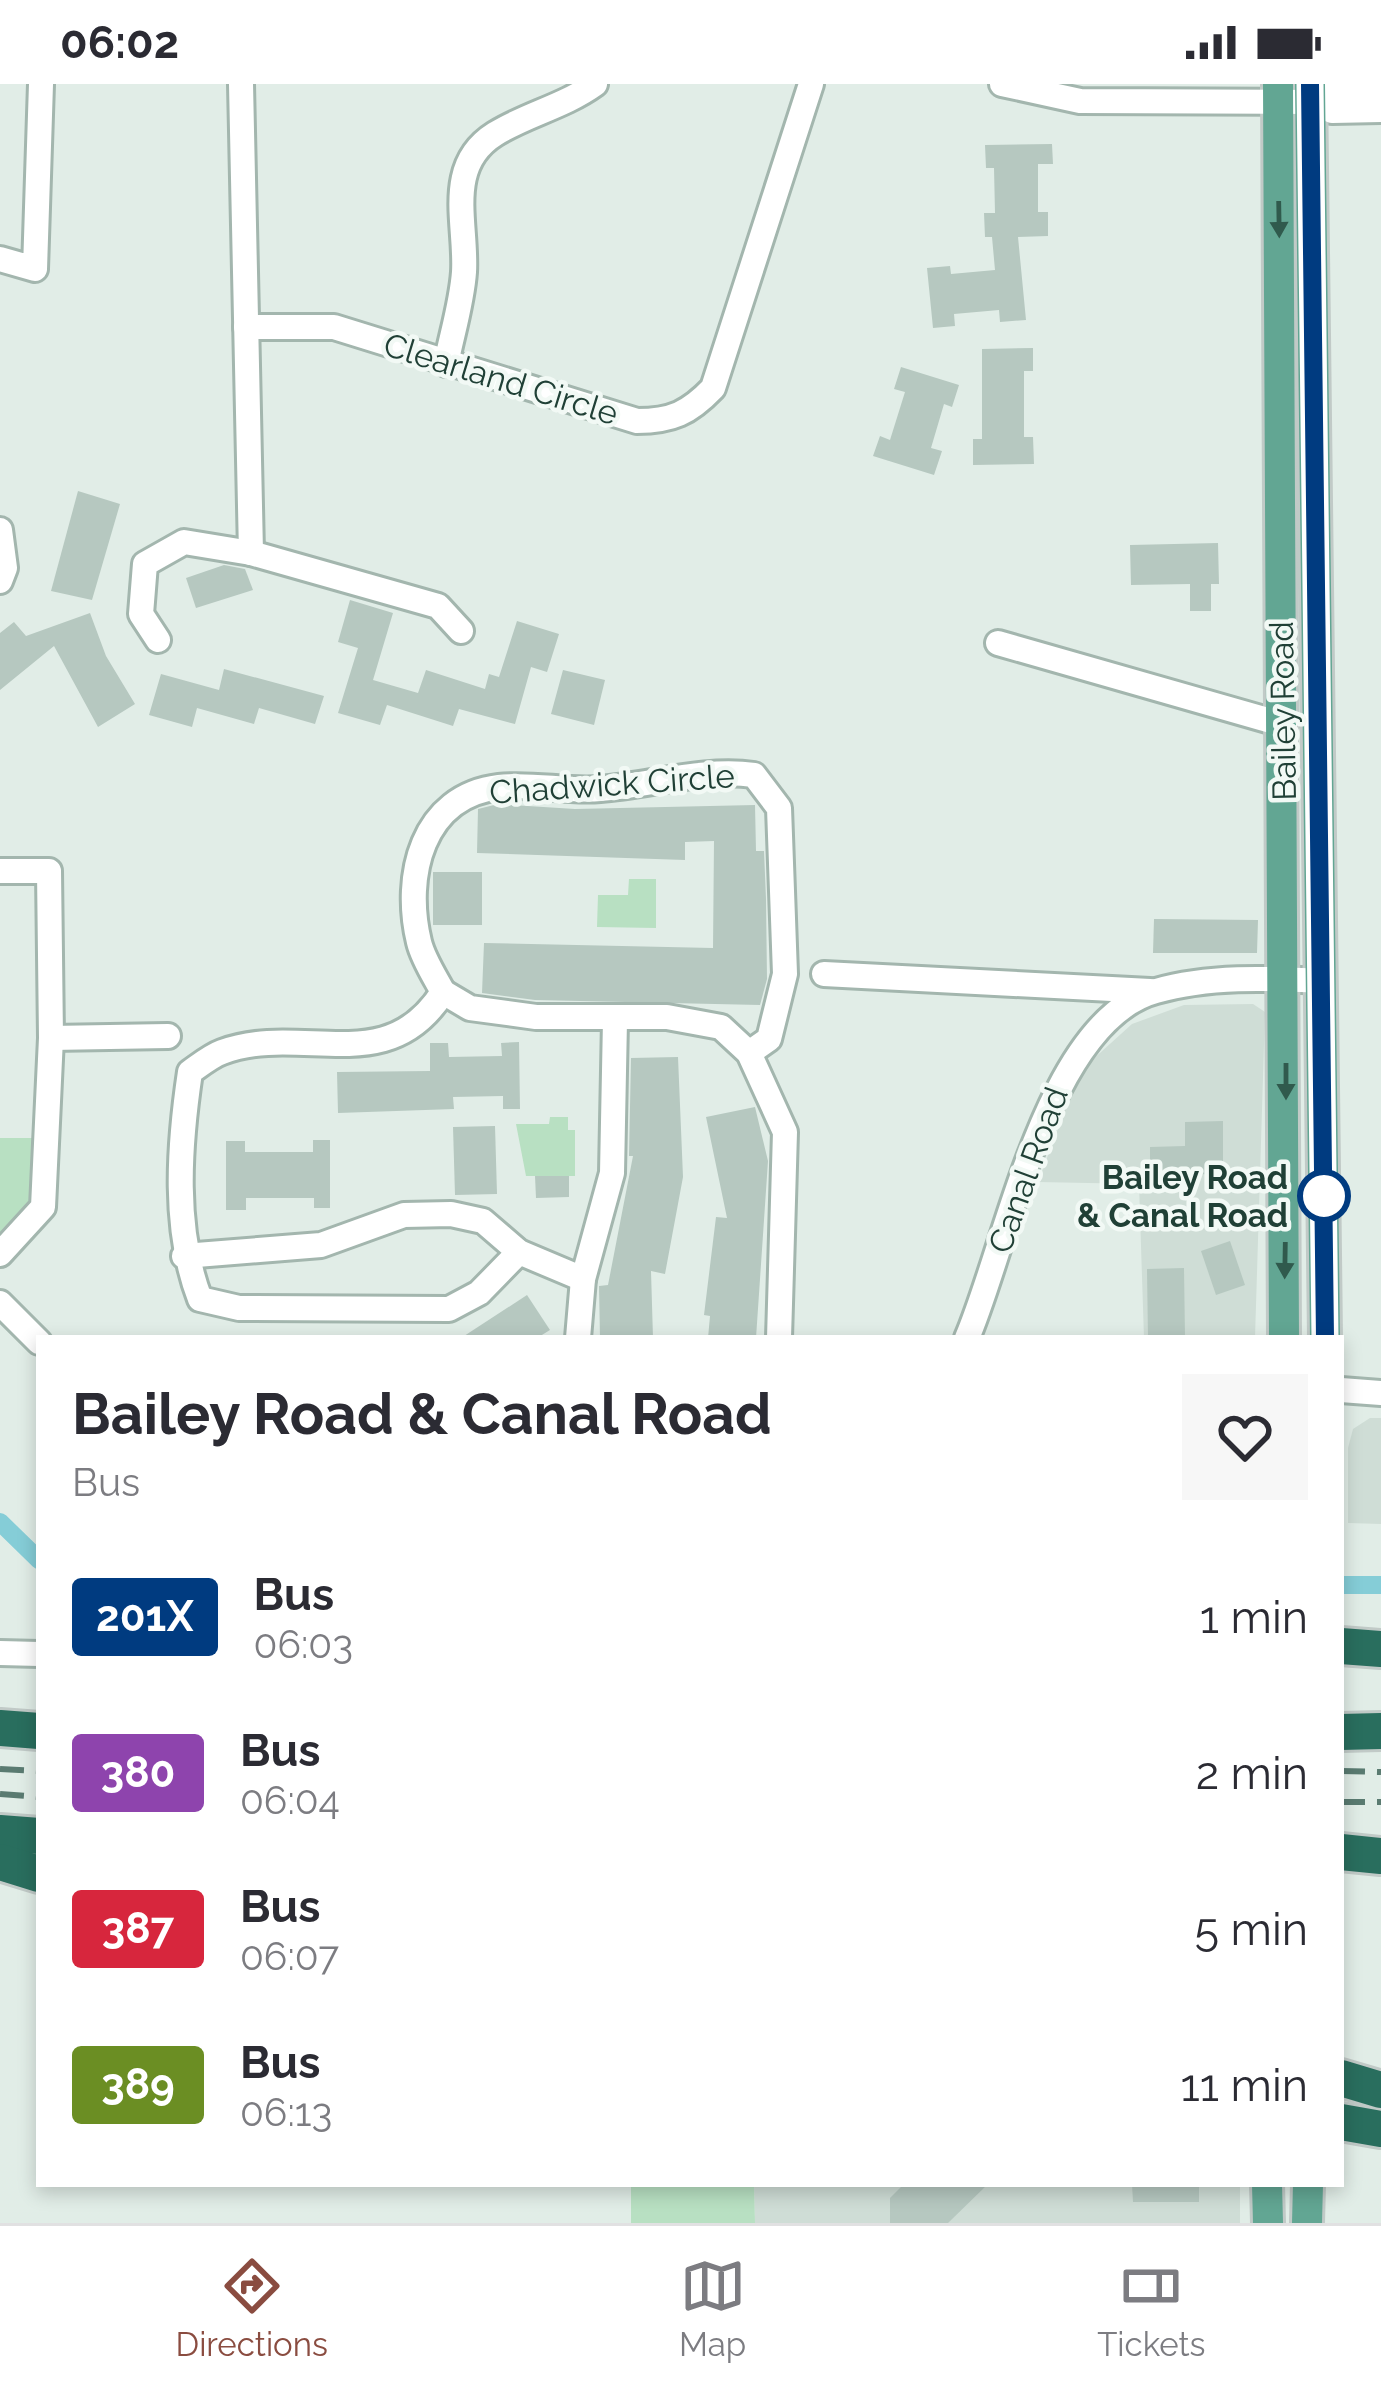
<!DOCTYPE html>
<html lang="en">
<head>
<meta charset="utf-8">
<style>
	body { margin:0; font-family:Raleway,sans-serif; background:#f7f7f7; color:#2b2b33; height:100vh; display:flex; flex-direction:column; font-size:45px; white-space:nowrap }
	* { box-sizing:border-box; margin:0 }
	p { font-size:39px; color:#7c7c81 }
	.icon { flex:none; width:66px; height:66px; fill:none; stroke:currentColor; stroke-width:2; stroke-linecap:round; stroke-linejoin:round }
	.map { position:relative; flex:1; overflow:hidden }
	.panel { position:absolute; left:36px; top:1251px; width:1308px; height:852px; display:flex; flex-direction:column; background:#fff; border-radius:0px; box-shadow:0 6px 18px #0003 }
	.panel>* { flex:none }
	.badge { padding:0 24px; border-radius:9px; font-size:42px; line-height:78px }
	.map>.badge { position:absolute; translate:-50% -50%; box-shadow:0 0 0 6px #fff }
	.round { display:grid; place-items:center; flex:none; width:126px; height:126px; border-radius:0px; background:#f7f7f7 }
	.summary { display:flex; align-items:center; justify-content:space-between; height:204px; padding:0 36px }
	h1 { font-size:57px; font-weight:700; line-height:90px }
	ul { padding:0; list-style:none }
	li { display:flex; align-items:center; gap:36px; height:156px; padding:0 36px }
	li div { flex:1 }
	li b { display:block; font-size:45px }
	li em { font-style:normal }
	li .badge { min-width:132px; font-weight:700; text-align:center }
	.status { display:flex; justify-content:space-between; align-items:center; height:84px; padding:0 60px; background:#fff; direction:ltr }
	.status svg { height:33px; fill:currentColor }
	.tabs { display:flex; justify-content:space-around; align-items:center; height:168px; border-top:3px solid #e1e1e2; background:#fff; font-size:33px; color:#7c7c81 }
	.tabs a { display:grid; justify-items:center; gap:6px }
	.tabs .active { color:#8a4c40 }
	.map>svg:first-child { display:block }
	.built { fill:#cfddd6 }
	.green { fill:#b8e0c2 }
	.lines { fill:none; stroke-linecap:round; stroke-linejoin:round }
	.canal { stroke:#85cdd7; stroke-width:18 }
	.building { fill:#b6c8c0 }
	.minor-casing { stroke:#a3b6ae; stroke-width:30 }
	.major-casing { stroke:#c1cac7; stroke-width:36 }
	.highway-casing { stroke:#c1cac7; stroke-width:42 }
	.minor { stroke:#fff; stroke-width:24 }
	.major { stroke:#62a693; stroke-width:30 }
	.highway { stroke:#296e5e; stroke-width:36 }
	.rail { stroke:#5a7b71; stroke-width:6; stroke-dasharray:24 12; stroke-linecap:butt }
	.oneway { fill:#305a4d }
	.line-casing { stroke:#fff; stroke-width:27 }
	.line { stroke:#003b80; stroke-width:18 }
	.stop-dot { fill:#fff; stroke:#003b80; stroke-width:6 }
	.labels { text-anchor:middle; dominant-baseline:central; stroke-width:9; stroke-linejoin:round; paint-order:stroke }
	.street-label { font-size:33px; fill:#204036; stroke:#f2f9f5 }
	.stop-label { font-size:33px; font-weight:bold; fill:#204036; stroke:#f2f9f5; text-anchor:end }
</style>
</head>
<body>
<div class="status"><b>06:02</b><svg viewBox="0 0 49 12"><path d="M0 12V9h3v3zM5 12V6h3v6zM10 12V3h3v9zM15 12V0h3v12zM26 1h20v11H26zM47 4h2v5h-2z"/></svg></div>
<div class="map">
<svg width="1381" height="2139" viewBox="0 0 1381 2139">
	<rect width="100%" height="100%" fill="#e1ede7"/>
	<!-- built -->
	<g class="built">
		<polygon points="1253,920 1265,928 1255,1254 1144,1254 1139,1100 1038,1098 1072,1007 1090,978 1132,940 1184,921"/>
		<polygon points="1370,1334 1381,1334 1381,1440 1348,1439 1348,1364 1353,1345"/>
		<polygon points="754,2100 1240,2100 1240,2139 755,2139"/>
	</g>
	<!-- green -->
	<g class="green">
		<polygon points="629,795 656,795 656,844 597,843 598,811 628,811"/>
		<polygon points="550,1033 568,1033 568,1046 575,1046 575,1092 526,1092 516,1040 549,1040"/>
		<polygon points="0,1054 48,1054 43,1123 0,1170"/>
		<polygon points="631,2100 754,2100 755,2139 631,2139"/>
	</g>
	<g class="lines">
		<!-- canal -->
		<g class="canal">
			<polyline points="0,1438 39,1476"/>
			<polyline points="1341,1501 1381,1501"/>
		</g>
	</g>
	<!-- building -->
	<g class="building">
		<polygon points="1052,60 1053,80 1038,80 1038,128 1048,128 1048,152 1018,153 1026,236 1000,238 999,226 954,230 955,242 933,244 927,184 950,182 951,190 995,186 992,153 985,153 984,129 995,129 994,84 986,84 985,61"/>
		<polygon points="1033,264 1033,287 1024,287 1024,353 1033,353 1034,380 973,381 973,355 982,355 982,265"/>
		<polygon points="901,283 959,301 952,323 944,320 931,364 942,367 934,391 873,372 880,352 890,356 905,308 894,305"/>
		<polygon points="78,407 120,420 92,516 51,507"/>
		<polygon points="1218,459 1219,500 1211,500 1211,527 1190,527 1190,500 1131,501 1130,461"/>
		<polygon points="224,481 245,485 253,506 196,524 186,494"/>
		<polygon points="350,516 393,529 373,596 418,609 426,586 485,605 489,590 499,593 517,537 559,550 547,588 531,583 515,640 459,625 453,642 387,621 380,641 338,629 358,564 338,558"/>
		<polygon points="90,529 106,572 135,620 98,643 54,562 0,606 0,549 14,538 26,552"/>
		<polygon points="224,585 324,612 315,640 259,624 254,640 197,624 192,643 149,631 161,590 219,606"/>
		<polygon points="563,586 605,596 594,641 551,630"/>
		<polygon points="498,720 575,725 755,721 756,767 764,767 766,815 767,895 760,921 535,916 482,909 484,859 713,864 714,757 685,758 685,776 477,769 478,725"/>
		<rect x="433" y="788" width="49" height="53"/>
		<polygon points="1154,835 1258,836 1257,869 1153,869"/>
		<polygon points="519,958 520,1025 503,1025 503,1012 453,1013 454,1025 338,1029 337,988 430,987 430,959 448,959 449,973 502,972 501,959"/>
		<polygon points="678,973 683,1093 665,1190 651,1187 653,1254 600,1254 599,1202 608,1201 633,1072 629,1072 631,974"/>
		<polygon points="755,1023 768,1077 756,1254 708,1254 710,1232 704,1231 716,1133 727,1134 706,1033"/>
		<polygon points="1223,1037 1223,1090 1150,1091 1150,1063 1185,1062 1185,1038"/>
		<polygon points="495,1042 497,1110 455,1111 453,1043"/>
		<polygon points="313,1056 330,1056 330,1124 314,1124 314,1114 246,1114 246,1126 226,1126 226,1057 245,1057 245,1068 313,1068"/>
		<polygon points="535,1092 569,1092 569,1113 536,1114"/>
		<polygon points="1230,1157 1245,1201 1216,1211 1201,1167"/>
		<polygon points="1184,1184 1185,1254 1148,1254 1147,1185"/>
		<polygon points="527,1211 550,1246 537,1254 461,1254"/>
		<polygon points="904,2100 988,2100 948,2139 890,2139 890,2114"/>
		<polygon points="1132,2100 1199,2100 1199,2118 1133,2118"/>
	</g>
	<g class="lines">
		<!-- minor casing -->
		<g class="minor-casing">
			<g id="minor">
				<polyline points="241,0 251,469"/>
				<polyline points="1002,0 1080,17 1310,18 1332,27 1381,26"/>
				<polyline points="1310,18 1332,4 1381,3"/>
				<polyline points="0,175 35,185 41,0"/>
				<path d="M 246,243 L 334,243 L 637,337 C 672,337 689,329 713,304 L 811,0"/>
				<path d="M 446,280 C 452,250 462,218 464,188 C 467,140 444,82 495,50 C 527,30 563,23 595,0"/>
				<polyline points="0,446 5,484 0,497"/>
				<polyline points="158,556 141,530 145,480 184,458 251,469 438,522 461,547"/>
				<polyline points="998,559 1285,641"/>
				<polyline points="0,787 49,787 51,954 43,1123 0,1170"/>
				<polyline points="824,890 1150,907"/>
				<path d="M 443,908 C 387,997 302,938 222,968 C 211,972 200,981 190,988 C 179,1062 173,1145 200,1215 L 239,1224 L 449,1225 L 479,1209 L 519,1168"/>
				<path d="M 443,908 C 435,893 423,875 419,858 C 403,792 422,712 499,703 C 532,699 567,708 600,705 C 651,701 704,684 754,691 L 779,724 L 785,890 L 769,955 L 749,969"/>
				<polyline points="443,908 470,924 536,933 667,933 721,943 749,969 785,1048 779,1254"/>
				<polyline points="51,954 168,952"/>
				<polyline points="184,1172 321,1161 404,1131 451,1130 483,1137 519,1168 583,1195"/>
				<polyline points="0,1219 39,1258"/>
				<polyline points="578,1254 583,1195 612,1089 615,936"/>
				<path d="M 967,1254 C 1007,1162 1047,936 1156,907 C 1208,892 1267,894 1322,897"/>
				<polyline points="1341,1306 1381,1309"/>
				<polyline points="0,1569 39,1570"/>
			</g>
		</g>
		<!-- major casing -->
		<g class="major-casing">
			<g id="major">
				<polyline points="1278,0 1284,1254"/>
				<polyline points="1310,0 1325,1254"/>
				<polyline points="1267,2100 1268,2139"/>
				<polyline points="1307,2139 1308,2100"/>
			</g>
		</g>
		<!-- highway casing -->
		<g class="highway-casing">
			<g id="highway">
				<polyline points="1341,1562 1381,1565"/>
				<polyline points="0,1644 39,1647"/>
				<polyline points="1341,1648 1381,1647"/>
				<polyline points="0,1749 39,1752"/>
				<polyline points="1341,1768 1381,1772"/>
				<polyline points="0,1778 39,1790"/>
				<polyline points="1341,1994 1381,2006"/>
				<polyline points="1341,2038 1381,2045"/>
			</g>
		</g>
		<!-- minor -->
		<use href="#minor" class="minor"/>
		<!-- major -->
		<use href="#major" class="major"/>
		<!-- highway -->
		<use href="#highway" class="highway"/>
		<!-- rail -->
		<g class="rail">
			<polyline points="0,1685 39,1687"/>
			<polyline points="1341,1687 1381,1688"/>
			<polyline points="0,1710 39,1713"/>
			<polyline points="1341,1718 1381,1718"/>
		</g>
	</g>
	<!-- one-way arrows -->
	<defs><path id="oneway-solid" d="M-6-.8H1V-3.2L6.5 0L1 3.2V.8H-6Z" transform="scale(3)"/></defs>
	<g class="oneway">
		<use href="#oneway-solid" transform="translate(1279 135) rotate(89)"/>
		<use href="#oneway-solid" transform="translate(1286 997) rotate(90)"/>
		<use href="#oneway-solid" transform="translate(1285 1176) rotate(91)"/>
	</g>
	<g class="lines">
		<!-- line casing -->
		<g class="line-casing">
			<polyline id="line" points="1310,0 1325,1254"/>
		</g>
		<!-- line -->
		<use href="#line" class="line"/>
	</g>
	<!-- markers -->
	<circle class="stop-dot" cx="1324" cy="1112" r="24"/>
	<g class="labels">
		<!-- street labels -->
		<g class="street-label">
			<text transform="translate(501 295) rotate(17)">Clearland Circle</text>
			<text transform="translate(1283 627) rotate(-91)">Bailey Road</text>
			<text transform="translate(612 700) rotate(-4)">Chadwick Circle</text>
			<text transform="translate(1028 1086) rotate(-70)">Canal Road</text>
		</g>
		<!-- stop labels -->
		<g class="stop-label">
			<text x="1288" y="1093">Bailey Road<tspan x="1288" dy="38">&amp; Canal Road</tspan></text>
		</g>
	</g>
</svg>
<section class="panel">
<div class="summary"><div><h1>Bailey Road &amp; Canal Road</h1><p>Bus</p></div><a class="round"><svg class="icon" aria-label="heart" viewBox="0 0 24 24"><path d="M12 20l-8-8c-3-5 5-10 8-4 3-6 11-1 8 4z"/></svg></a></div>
<ul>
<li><span class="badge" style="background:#003b80;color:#fff">201X</span><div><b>Bus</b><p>06:03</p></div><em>1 min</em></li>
<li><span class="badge" style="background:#8e44ad;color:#fff">380</span><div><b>Bus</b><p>06:04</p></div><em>2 min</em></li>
<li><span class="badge" style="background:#d7263d;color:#fff">387</span><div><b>Bus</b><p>06:07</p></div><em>5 min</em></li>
<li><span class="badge" style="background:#6b8e23;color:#fff">389</span><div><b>Bus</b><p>06:13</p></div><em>11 min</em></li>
</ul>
</section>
</div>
<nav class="tabs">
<a class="active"><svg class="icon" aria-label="directions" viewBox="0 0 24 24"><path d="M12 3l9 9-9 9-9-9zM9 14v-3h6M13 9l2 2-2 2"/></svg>Directions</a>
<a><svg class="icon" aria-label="map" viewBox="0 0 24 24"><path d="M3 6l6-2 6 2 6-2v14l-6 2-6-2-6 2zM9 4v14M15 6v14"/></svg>Map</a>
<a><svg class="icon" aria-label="tickets" viewBox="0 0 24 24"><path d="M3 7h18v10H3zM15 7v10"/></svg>Tickets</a>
</nav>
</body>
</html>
